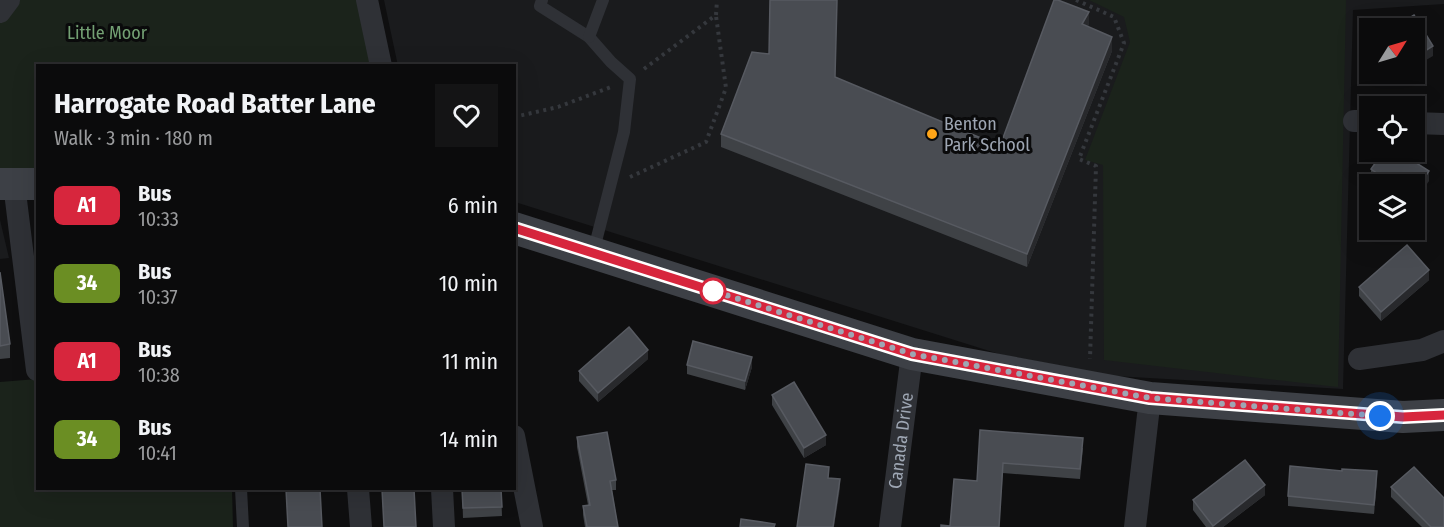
<!DOCTYPE html>
<html lang="en">
<head>
<meta charset="utf-8">
<style>
	body { margin:0; font-family:"Fira Sans Condensed",sans-serif; background:#141415; color:#f1f3f6; height:100vh; display:flex; flex-direction:column; font-size:22px; white-space:nowrap }
	* { box-sizing:border-box; margin:0 }
	p { font-size:20px; color:#9a9b9d }
	.icon { flex:none; width:33px; height:33px; fill:none; stroke:currentColor; stroke-width:2; stroke-linecap:round; stroke-linejoin:round }
	.map { position:relative; flex:1; overflow:hidden }
	.sheet { position:absolute; left:36px; top:64px; width:480px; height:426px; display:flex; flex-direction:column; background:#0b0b0c; border-radius:0px; box-shadow:0 6px 24px #0002,0 0 0 2px #2b2b2d }
	.sheet>* { flex:none }
	.badge { padding:0 12px; border-radius:9px; font-size:21px; line-height:39px }
	.needle { width:39px; rotate:53deg }
	.buttons { position:absolute; left:1359px; top:18px; display:grid; gap:12px }
	.buttons a { display:grid; place-items:center; width:66px; height:66px; border-radius:0px; background:#0b0b0c; box-shadow:0 6px 24px #0002,0 0 0 2px #2b2b2d; font-size:30px }
	.you { position:absolute; width:30px; height:30px; margin:-15px; border:4px solid #fff; border-radius:50%; background:#1a73e8; box-shadow:0 0 0 9px #1a73e833 }
	.map>.badge { position:absolute; translate:-50% -50%; box-shadow:0 0 0 3px #fff }
	.round { display:grid; place-items:center; flex:none; width:63px; height:63px; border-radius:0px; background:#141415 }
	.overview { display:flex; align-items:center; justify-content:space-between; height:102px; padding:0 18px }
	h1 { font-size:28px; font-weight:700; line-height:45px }
	ul { padding:0; list-style:none }
	li { display:flex; align-items:center; gap:18px; height:78px; padding:0 18px }
	li div { flex:1 }
	li b { display:block; font-size:22px }
	li em { font-style:normal }
	li .badge { min-width:66px; font-weight:700; text-align:center }
	.map>svg:first-child { display:block }
	.built { fill:#1a1b1d }
	.green { fill:#1b231b }
	.lines { fill:none; stroke-linecap:round; stroke-linejoin:round }
	.path { stroke:#35383d; stroke-width:4; stroke-dasharray:3 4.5; stroke-linecap:butt }
	.service { stroke:#2f3136; stroke-width:12 }
	.minor { stroke:#2f3136; stroke-width:22 }
	.secondary { stroke:#3d4046; stroke-width:32 }
	.wall { fill:#3f4246 }
	.shaded-wall { fill:#28292c }
	.building { fill:#494c52; stroke:#575a61; stroke-width:1.5 }
	.line-casing { stroke:#fff; stroke-width:14 }
	.line { stroke:#d7263d; stroke-width:9 }
	.walk { stroke:#9ea6b3; stroke-width:6; stroke-dasharray:0 10.8 }
	.poi-dot { fill:#ffa518; stroke:#0a0a0b; stroke-width:2 }
	.stop-dot { fill:#fff; stroke:#d7263d; stroke-width:3 }
	.labels { text-anchor:middle; dominant-baseline:central; stroke-width:6; stroke-linejoin:round; paint-order:stroke }
	.park-label { font-size:18px; fill:#73a073; stroke:#0a0a0b }
	.poi-label { font-size:18px; fill:#9ea6b3; stroke:#0a0a0b; text-anchor:start }
	.street-label { font-size:18px; fill:#9ea6b3; stroke:#0a0a0b }
</style>
</head>
<body>
<div class="map">
<svg width="1444" height="527" viewBox="0 0 1444 527">
	<rect width="100%" height="100%" fill="#0f0f10"/>
	<!-- built -->
	<g class="built">
		<polygon points="384,0 1444,0 1444,4 1353,10 1343,389 1114,376 999,354 515,202 514,66 398,66"/>
		<polygon points="0,220 9,258 0,259"/>
	</g>
	<!-- green -->
	<g class="green">
		<polygon points="9,0 367,0 381,66 38,66 37,184 0,184 0,12"/>
		<polygon points="1089,0 1346,0 1338,387 1104,360 1103,165 1085,160 1130,42 1124,17"/>
		<polygon points="37,379 38,489 232,489 233,527 0,527 0,382"/>
	</g>
	<g class="lines">
		<!-- path -->
		<g class="path">
			<polyline points="1076,0 1114,17 1124,43 1079,159 1096,166 1090,359"/>
			<polyline points="644,69 716,15 717,0"/>
			<polyline points="514,117 558,107 611,87"/>
			<polyline points="630,177 706,142 726,88 716,16"/>
		</g>
		<!-- service -->
		<g class="service">
			<polyline points="542,0 540,6 589,37 611,62 630,79 624,132 593,253"/>
			<polyline points="589,37 603,0"/>
			<polyline points="241,489 243,527"/>
		</g>
		<!-- minor -->
		<g class="minor">
			<polyline points="367,0 381,66"/>
			<polyline points="0,12 9,0"/>
			<polyline points="1354,121 1370,121"/>
			<polyline points="1414,123 1444,124"/>
			<polyline points="14,184 37,370"/>
			<polyline points="1359,359 1422,350 1444,341"/>
			<polyline points="514,436 532,527"/>
			<polyline points="358,489 361,527"/>
			<polyline points="442,489 444,527"/>
			<path id="s1" d="M 890,527 L 912,354"/>
			<polyline points="1135,527 1150,398"/>
		</g>
		<!-- secondary -->
		<g class="secondary">
			<polyline points="0,184 38,184"/>
			<polyline points="514,228 912,354 1150,398 1403,417 1444,415"/>
		</g>
	</g>
	<!-- wall -->
	<g class="wall">
		<polygon points="1089,25 1088,27 1112,51 1027,267 721,147 721,134 769,54 836,78 1000,146"/>
		<polygon points="1385,74 1405,74 1390,82"/>
		<polygon points="1371,169 1429,181 1414,184 1380,184 1371,179"/>
		<polygon points="0,272 10,344 10,358 0,359"/>
		<polygon points="1429,280 1381,321 1359,296 1359,287"/>
		<polygon points="648,359 598,402 579,381 579,371"/>
		<polygon points="687,365 752,367 745,390 687,374"/>
		<polygon points="772,395 826,445 804,458 772,405"/>
		<polygon points="980,430 1083,448 1080,479 1003,473 950,526 977,481"/>
		<polygon points="577,437 616,480 616,490 612,490 618,527 585,527 583,515 583,506 588,505 577,447"/>
		<polygon points="1377,481 1374,514 1288,506 1288,496"/>
		<polygon points="1391,487 1444,527 1422,527 1391,497"/>
		<polygon points="462,489 501,489 502,516 463,518"/>
		<polygon points="1265,495 1223,527 1206,527 1193,510 1193,500"/>
	</g>
	<!-- shaded-wall -->
	<g class="shaded-wall">
		<polygon points="1089,12 1089,25 1082,38 1082,24"/>
		<polygon points="1112,37 1112,51 1027,267 1027,254"/>
		<polygon points="1433,46 1433,56 1414,67 1414,58"/>
		<polygon points="1390,74 1405,74 1390,82"/>
		<polygon points="1429,171 1429,181 1414,203 1414,193"/>
		<polygon points="1429,270 1429,280 1381,321 1381,312"/>
		<polygon points="648,350 648,359 598,402 598,393"/>
		<polygon points="752,357 752,367 745,390 745,381"/>
		<polygon points="826,435 826,445 804,458 804,448"/>
		<polygon points="1003,463 1003,473 999,527"/>
		<polygon points="1377,471 1377,481 1374,514 1374,505"/>
		<polygon points="840,479 840,489 834,527 833,527"/>
		<polygon points="1265,485 1265,495 1223,527 1213,527 1213,526"/>
	</g>
	<!-- building -->
	<g class="building">
		<polygon points="770,0 837,0 835,77 1000,146 1054,0 1058,0 1089,12 1082,24 1112,37 1027,254 721,134 752,52 769,54"/>
		<polygon points="1414,15 1433,46 1414,58 1414,28 1393,28"/>
		<polygon points="1383,152 1399,152 1429,171 1414,193 1414,184 1390,184 1391,183 1371,169"/>
		<polygon points="1407,245 1429,270 1381,312 1359,287"/>
		<polygon points="0,272 10,344 0,346"/>
		<polygon points="629,327 648,350 598,393 579,371"/>
		<polygon points="693,341 752,357 745,381 687,365"/>
		<polygon points="794,382 826,435 804,448 772,395"/>
		<polygon points="980,430 1083,438 1080,469 1003,463 999,527 941,527 941,525 950,526 954,479 977,481"/>
		<polygon points="607,432 616,480 610,481 618,527 587,527 583,506 590,505 577,437"/>
		<polygon points="1245,460 1265,485 1213,526 1193,500"/>
		<polygon points="806,464 829,467 828,478 840,479 833,527 797,527"/>
		<polygon points="1290,466 1342,471 1342,469 1377,471 1374,505 1288,496"/>
		<polygon points="1414,467 1444,498 1444,527 1431,527 1391,487"/>
		<polygon points="286,489 320,489 322,527 288,527"/>
		<polygon points="382,489 414,489 416,527 384,527"/>
		<polygon points="462,489 501,489 502,507 463,508"/>
		<polygon points="741,519 775,524 774,527 740,527"/>
	</g>
	<g class="lines">
		<!-- line casing -->
		<g class="line-casing">
			<polyline id="line" points="514,228 912,354 1150,398 1403,417 1444,415"/>
		</g>
		<!-- line -->
		<use href="#line" class="line"/>
		<!-- walk -->
		<polyline class="walk" points="713,291 710,290 912,354 1150,398 1380,416"/>
	</g>
	<!-- markers -->
	<circle class="poi-dot" cx="932" cy="134" r="6"/>
	<circle class="stop-dot" cx="713" cy="291" r="12"/>
	<g class="labels">
		<!-- park labels -->
		<g class="park-label">
			<text x="107" y="33">Little Moor</text>
		</g>
		<!-- poi labels -->
		<g class="poi-label">
			<text x="944" y="124">Benton<tspan x="944" dy="21">Park School</tspan></text>
		</g>
		<!-- street labels -->
		<g class="street-label">
			<text stroke="none"><textPath href="#s1" startOffset="87">Canada Drive</textPath></text>
		</g>
	</g>
</svg>
<div class="buttons">
<a><svg class="needle" viewBox="-14 -14 28 28"><path d="M0-13l5 13h-10z" fill="#e53935"/><path d="M0 13l5-13h-10z" fill="#9a9b9d"/></svg></a>
<a><svg class="icon" aria-label="locate" viewBox="0 0 24 24"><circle cx="12" cy="12" r="6"/><path d="M12 2v4M12 18v4M2 12h4M18 12h4"/></svg></a>
<a><svg class="icon" aria-label="layers" viewBox="0 0 24 24"><path d="M12 4l9 5-9 5-9-5zM3 14l9 5 9-5"/></svg></a>
</div>
<div class="you" style="left:1380px;top:416px"></div>
<section class="sheet">
<div class="overview"><div><h1>Harrogate Road Batter Lane</h1><p>Walk · 3 min · 180 m</p></div><a class="round"><svg class="icon" aria-label="heart" viewBox="0 0 24 24"><path d="M12 20l-8-8c-3-5 5-10 8-4 3-6 11-1 8 4z"/></svg></a></div>
<ul>
<li><span class="badge" style="background:#d7263d;color:#fff">A1</span><div><b>Bus</b><p>10:33</p></div><em>6 min</em></li>
<li><span class="badge" style="background:#6b8e23;color:#fff">34</span><div><b>Bus</b><p>10:37</p></div><em>10 min</em></li>
<li><span class="badge" style="background:#d7263d;color:#fff">A1</span><div><b>Bus</b><p>10:38</p></div><em>11 min</em></li>
<li><span class="badge" style="background:#6b8e23;color:#fff">34</span><div><b>Bus</b><p>10:41</p></div><em>14 min</em></li>
</ul>
</section>
</div>
</body>
</html>
